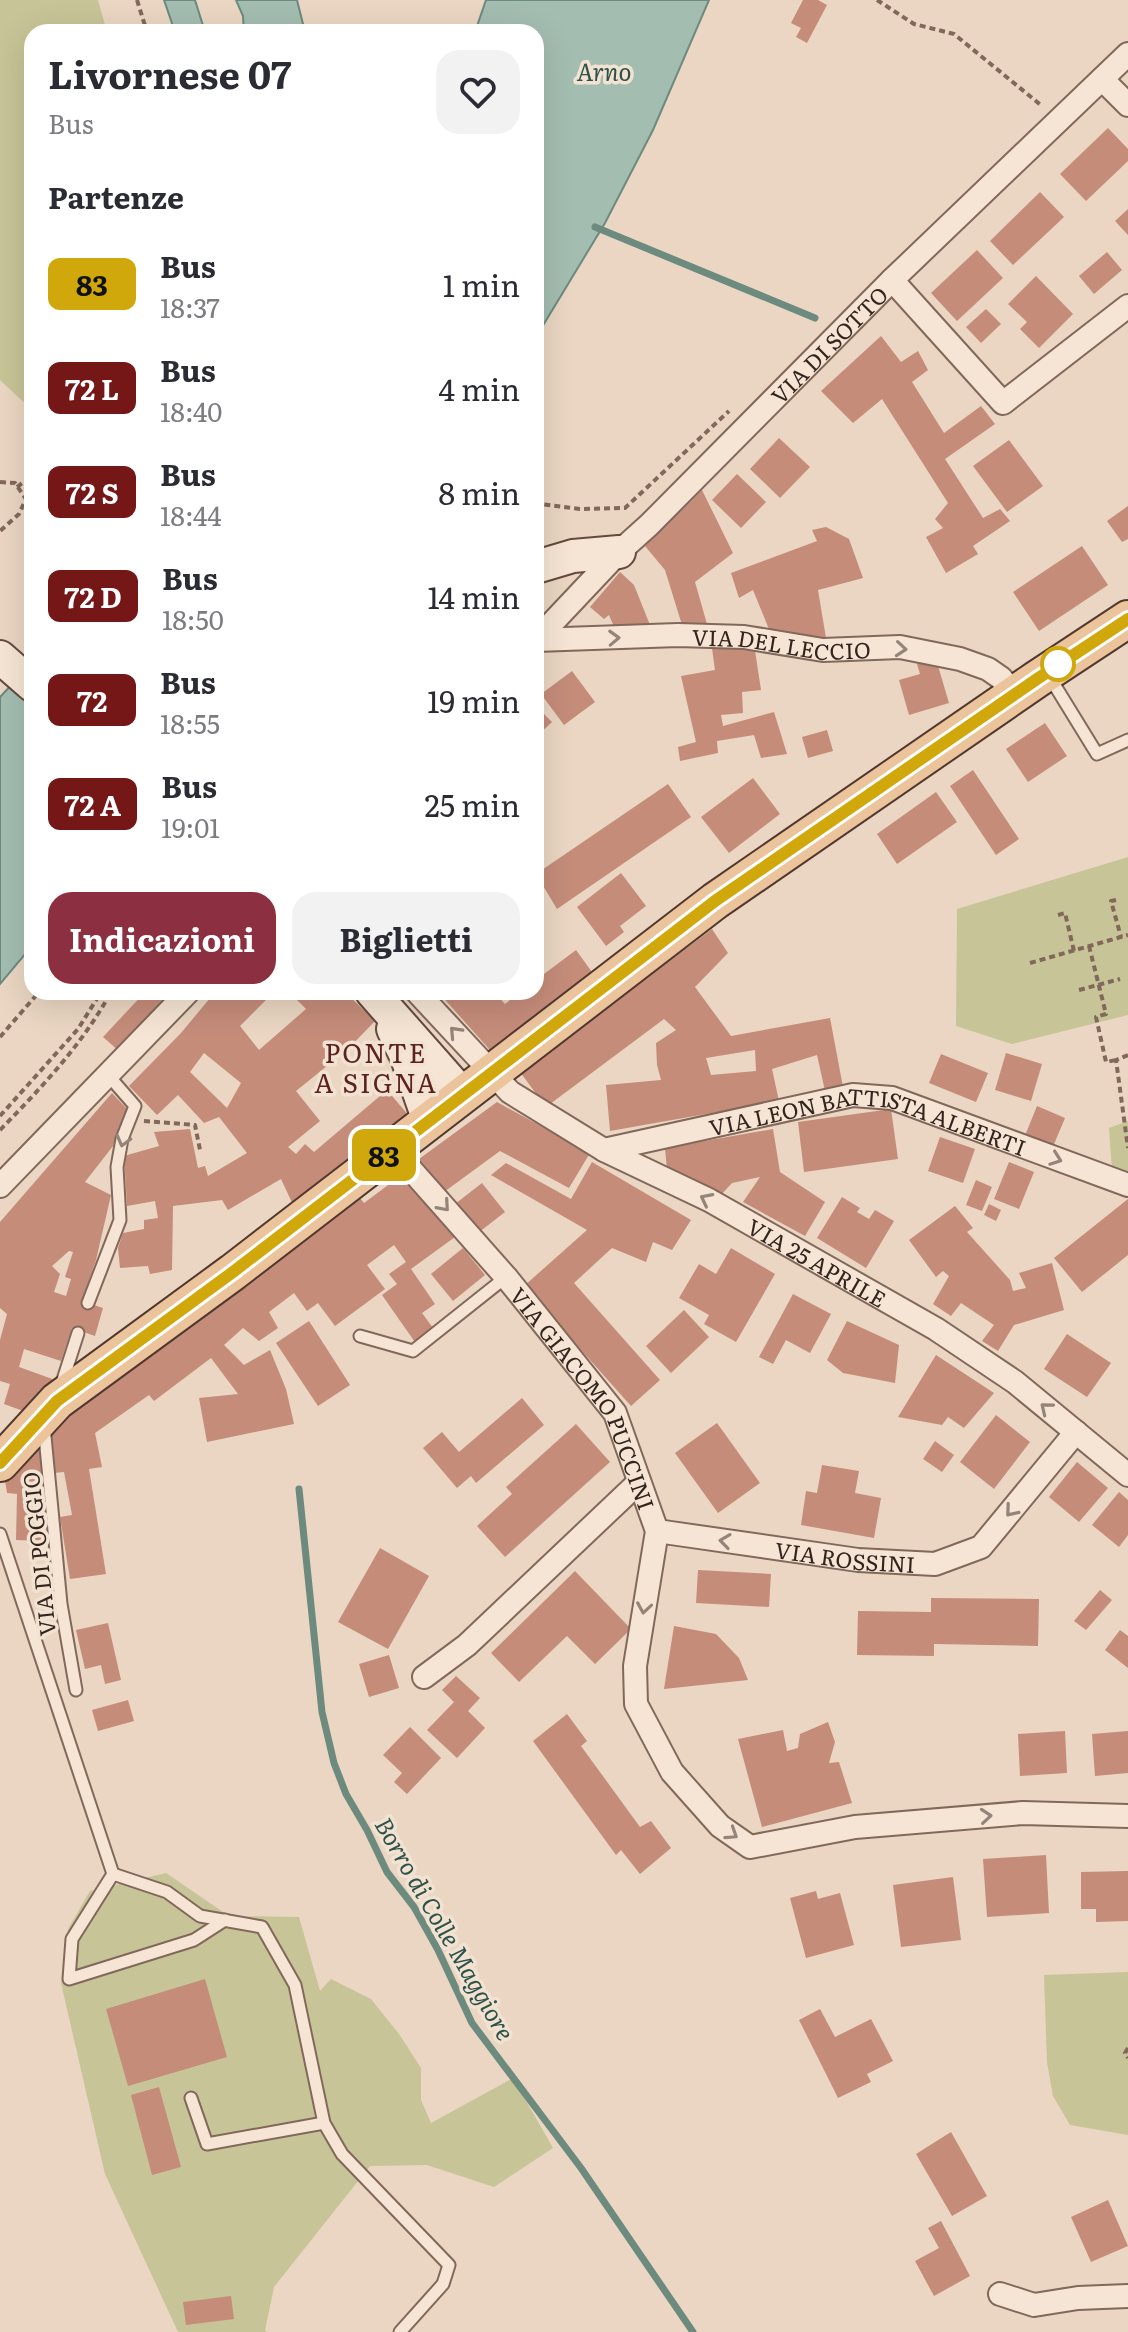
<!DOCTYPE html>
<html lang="it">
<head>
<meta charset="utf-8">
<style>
	body { margin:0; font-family:Literata,serif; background:#f2f2f3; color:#2b2b33; height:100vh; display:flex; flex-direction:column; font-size:30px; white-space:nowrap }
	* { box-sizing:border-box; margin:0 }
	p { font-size:26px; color:#7c7c81 }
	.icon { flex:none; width:44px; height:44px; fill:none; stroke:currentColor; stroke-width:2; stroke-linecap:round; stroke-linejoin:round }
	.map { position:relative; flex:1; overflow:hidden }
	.panel { position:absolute; left:24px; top:24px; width:520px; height:976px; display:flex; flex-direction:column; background:#fff; border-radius:24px; box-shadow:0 8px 32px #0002 }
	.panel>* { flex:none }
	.badge { padding:0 16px; border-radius:12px; font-size:28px; line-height:52px }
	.map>.badge { position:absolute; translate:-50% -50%; box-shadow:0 0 0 4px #fff }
	h2 { padding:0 24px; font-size:30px; line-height:72px }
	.round { display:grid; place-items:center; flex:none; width:84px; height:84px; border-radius:24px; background:#f2f2f3 }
	.head { display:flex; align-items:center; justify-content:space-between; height:136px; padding:0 24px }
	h1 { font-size:38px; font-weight:700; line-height:60px }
	.primary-button { display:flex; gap:16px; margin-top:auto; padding:16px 24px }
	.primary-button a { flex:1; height:92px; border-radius:24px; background:#8c2f41; color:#fff; font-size:32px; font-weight:700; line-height:92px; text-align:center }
	.primary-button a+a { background:#f2f2f3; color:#2b2b33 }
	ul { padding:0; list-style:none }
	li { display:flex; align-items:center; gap:24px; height:104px; padding:0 24px }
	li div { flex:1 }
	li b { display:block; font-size:30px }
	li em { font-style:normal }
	li .badge { min-width:88px; font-weight:700; text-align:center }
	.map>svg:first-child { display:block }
	.green { fill:#c7c497 }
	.water { fill:#a4bdb1; stroke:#6c8a7d; stroke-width:2 }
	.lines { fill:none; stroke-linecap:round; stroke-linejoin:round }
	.stream { stroke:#6c8a7d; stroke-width:7 }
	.building { fill:#c58c7a; fill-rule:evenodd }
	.service-casing { stroke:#82685b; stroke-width:15 }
	.minor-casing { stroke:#82685b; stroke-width:26 }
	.secondary-casing { stroke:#644a3e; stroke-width:36 }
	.primary-casing { stroke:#50382f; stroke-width:40 }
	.path { stroke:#82685b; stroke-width:4; stroke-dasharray:6 4; stroke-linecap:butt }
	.service { stroke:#f6e5d4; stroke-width:11 }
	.minor { stroke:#f6e5d4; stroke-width:22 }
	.secondary { stroke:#f6e5d4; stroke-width:32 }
	.primary { stroke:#ebc49c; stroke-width:36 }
	.oneway { stroke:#948479 }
	.line-casing { stroke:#fff; stroke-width:18 }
	.line { stroke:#d0a80b; stroke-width:12 }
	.stop-dot { fill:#fff; stroke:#d0a80b; stroke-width:4 }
	.labels { text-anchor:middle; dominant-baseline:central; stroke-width:7; stroke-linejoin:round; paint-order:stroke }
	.street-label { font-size:22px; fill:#33241e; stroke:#f2e2d1 }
	.water-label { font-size:24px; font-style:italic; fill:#2e5249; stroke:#f2e2d1 }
	.quarter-label { font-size:26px; letter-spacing:2px; fill:#5c2220; stroke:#f2e2d1 }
</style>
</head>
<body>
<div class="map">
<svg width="1128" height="2332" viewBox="0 0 1128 2332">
	<rect width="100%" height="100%" fill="#ead6c2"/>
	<!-- green -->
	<g class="green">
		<polygon points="0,0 98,0 107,32 32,32 32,410 0,380"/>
		<polygon points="1128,857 1128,1015 1012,1044 956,1026 957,909"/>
		<polygon points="1128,1121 1128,1177 1112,1170 1109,1128"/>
		<polygon points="166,1873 229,1916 299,1917 320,1991 331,1979 371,1999 399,2034 421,2068 421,2100 431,2123 513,2078 553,2148 494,2187 427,2165 370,2166 274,2287 265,2330 267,2332 178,2332 105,2174 61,1983 68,1929 90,1891"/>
		<polygon points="1128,1972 1128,2135 1070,2125 1053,2096 1047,2062 1044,1975"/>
	</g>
	<!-- water -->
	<g class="water">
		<polygon points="164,0 195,0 205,32 175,32"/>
		<polygon points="236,0 297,0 305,32 244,32 243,16"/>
		<polygon points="486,0 709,0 653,130 605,223 536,337 536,32 475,32"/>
		<polygon points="32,663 32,946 0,984 0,697"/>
	</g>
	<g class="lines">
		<!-- stream -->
		<g class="stream">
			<polyline points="595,227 815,318"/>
			<polyline points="299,1489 322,1712 334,1763 346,1794 367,1830 387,1872 414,1907 438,1950 472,2023 581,2168 693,2332"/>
		</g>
	</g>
	<!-- building -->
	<g class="building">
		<polygon points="803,0 818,0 827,5 807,43 796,37 801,28 791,23"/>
		<polygon points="1108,128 1128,149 1128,161 1086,201 1060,174"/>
		<polygon points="1040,192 1064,217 1013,265 990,241"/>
		<polygon points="1128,209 1128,235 1115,221"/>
		<polygon points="977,250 1003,278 957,321 931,293"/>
		<polygon points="1107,252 1122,270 1094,294 1079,276"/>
		<polygon points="1036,276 1073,314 1039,348 1020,329 1027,322 1008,304"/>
		<polygon points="986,309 1001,324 981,343 966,327"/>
		<polygon points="881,336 901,362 918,351 928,370 912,382 944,433 981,406 995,424 945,459 983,518 1000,509 1010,521 973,546 978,554 946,573 926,537 943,528 935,519 948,503 882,399 853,423 821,391"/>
		<polygon points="779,438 810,467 780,498 750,469"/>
		<polygon points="1009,440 1043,486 1007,512 973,466"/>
		<polygon points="737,474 766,502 741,528 712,500"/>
		<polygon points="702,490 733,553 695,582 707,624 682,625 665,570 645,546"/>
		<polygon points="1128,506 1128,539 1122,542 1107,521"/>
		<polygon points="826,527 849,539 863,578 818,590 826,638 771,634 753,590 739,598 731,573 817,541 812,530"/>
		<polygon points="1082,546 1108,585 1039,631 1013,592"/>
		<polygon points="620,572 634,585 652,630 618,636 609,615 604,619 590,607"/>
		<polygon points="711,641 754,644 761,690 742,692 743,713 721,715 723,726 774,712 787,754 761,758 754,735 717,741 718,753 680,761 678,747 696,742 681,676 715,670"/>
		<polygon points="936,659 949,703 909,715 899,680 920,674 917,664"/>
		<polygon points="572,671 595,702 564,725 541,694"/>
		<polygon points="536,706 552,722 536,737"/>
		<polygon points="1045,723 1067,756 1028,782 1006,749"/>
		<polygon points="827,730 833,751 808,758 802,737"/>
		<polygon points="973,770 1019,839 996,855 950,786"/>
		<polygon points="753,778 780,814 729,853 701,817"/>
		<polygon points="668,784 691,817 557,909 536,874"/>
		<polygon points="936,792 957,822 897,864 877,834"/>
		<polygon points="621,873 646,906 620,926 624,932 606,946 577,907"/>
		<path d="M 712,929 L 728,953 L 695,987 L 731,1036 L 830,1018 L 843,1087 L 825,1091 L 817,1055 L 772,1069 L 779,1101 L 610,1131 L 606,1085 L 661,1080 L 657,1065 L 656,1043 L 676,1030 L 664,1019 L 546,1107 L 520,1072 ZM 755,1050 L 756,1071 L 711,1075 L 706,1058 Z"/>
		<polygon points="576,950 597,979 498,1059 438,992 494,992 505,1004 520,992 536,992 536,980"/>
		<polygon points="145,992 175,992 120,1052 103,1037"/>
		<path d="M 215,992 L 274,992 L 240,1026 L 259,1050 L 306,1009 L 289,992 L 345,992 L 375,1021 L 348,1049 L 296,1091 L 320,1121 L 288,1147 L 296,1154 L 305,1144 L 314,1152 L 387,1090 L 410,1117 L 295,1209 L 281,1179 L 228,1210 L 222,1200 L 173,1206 L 172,1270 L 150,1274 L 148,1266 L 120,1268 L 118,1248 L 123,1233 L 144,1229 L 144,1220 L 158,1218 L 155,1201 L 127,1206 L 124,1156 L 159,1146 L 154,1132 L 190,1129 L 198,1168 L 205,1166 L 208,1176 L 247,1153 L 219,1117 L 204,1123 L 178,1095 L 157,1115 L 129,1086 L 181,1033 ZM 204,1053 L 241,1083 L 227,1108 L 190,1072 Z"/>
		<polygon points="1006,1053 1042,1064 1031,1101 995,1090"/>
		<polygon points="941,1054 988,1073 976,1102 929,1083"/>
		<path d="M 112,1093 L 127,1109 L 113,1146 L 85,1182 L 111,1195 L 96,1260 L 82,1301 L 103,1308 L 95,1336 L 72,1328 L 61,1361 L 24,1349 L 19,1367 L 58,1381 L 34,1415 L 4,1404 L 10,1384 L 0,1381 L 0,1340 L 7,1314 L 0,1308 L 0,1222 ZM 69,1251 L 73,1252 L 65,1277 L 71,1279 L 66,1296 L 54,1292 L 60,1274 L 52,1266 Z"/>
		<polygon points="497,1102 590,1153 569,1188 500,1151 444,1192 419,1159"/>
		<polygon points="1037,1106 1065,1118 1052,1149 1024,1138"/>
		<polygon points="891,1109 898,1159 804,1172 798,1122"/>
		<polygon points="773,1129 780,1172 825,1202 805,1236 743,1202 760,1177 732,1183 719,1197 667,1170 665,1148"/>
		<polygon points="940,1137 975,1149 963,1183 928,1171"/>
		<polygon points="592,1162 691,1220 672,1250 653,1242 646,1262 612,1248 574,1283 660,1380 631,1406 524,1286 587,1230 491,1175 506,1163 571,1199"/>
		<polygon points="1009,1162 1034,1172 1019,1209 994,1199"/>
		<polygon points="407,1171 455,1237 411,1269 435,1304 422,1313 436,1332 417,1345 382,1295 397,1284 389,1274 406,1262 394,1245 367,1265 385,1289 335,1326 318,1303 307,1311 294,1293 269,1312 278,1328 259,1341 243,1328 224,1345 244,1365 270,1350 286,1389 294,1424 207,1442 199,1398 238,1394 211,1358 154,1401 149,1395 95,1433 102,1467 89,1469 106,1574 70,1579 60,1517 72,1515 64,1472 54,1473 49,1420 355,1192 364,1203"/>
		<polygon points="976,1180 992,1187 982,1211 966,1205"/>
		<polygon points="482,1183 505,1212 478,1233 455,1204"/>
		<polygon points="842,1197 860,1208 857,1212 869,1219 875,1210 894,1221 866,1268 817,1238"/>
		<polygon points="1128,1199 1128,1255 1082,1292 1054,1258"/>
		<polygon points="989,1204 1001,1210 996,1221 984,1215"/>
		<polygon points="955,1206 973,1228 967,1232 1010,1280 1013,1291 1026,1288 1019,1273 1052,1263 1064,1310 1014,1325 998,1351 982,1341 994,1325 961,1303 951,1316 933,1304 949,1276 943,1271 936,1277 909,1240"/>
		<polygon points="463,1248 485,1275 453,1301 431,1274"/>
		<polygon points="731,1248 775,1274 736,1342 704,1324 709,1315 679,1298 699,1264 716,1274"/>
		<polygon points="793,1294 831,1314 810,1353 786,1340 773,1364 759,1357"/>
		<polygon points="684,1310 709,1337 671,1373 646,1346"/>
		<polygon points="309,1321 350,1385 318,1406 276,1343"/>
		<polygon points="847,1321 899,1345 895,1383 843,1373 827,1360"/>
		<polygon points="1067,1334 1111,1363 1087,1397 1044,1369"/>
		<polygon points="936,1355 994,1393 964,1428 948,1417 942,1425 898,1417"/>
		<polygon points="522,1398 544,1425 476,1483 471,1476 457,1488 423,1448 442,1432 459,1452"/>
		<polygon points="996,1415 1030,1442 994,1489 960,1462"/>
		<polygon points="717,1423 760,1483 718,1513 675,1453"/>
		<polygon points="576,1424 610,1462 505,1557 477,1526 512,1494 506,1487"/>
		<polygon points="935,1441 954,1455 942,1472 923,1459"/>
		<polygon points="35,1442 43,1448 41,1494 46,1495 45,1541 16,1540 17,1494 7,1493 4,1474"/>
		<polygon points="1077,1462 1108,1488 1079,1522 1049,1497"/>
		<polygon points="822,1465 859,1471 855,1493 881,1498 874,1538 801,1525 806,1491 817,1493"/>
		<polygon points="1119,1492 1128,1500 1128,1535 1119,1547 1092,1525"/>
		<polygon points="380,1548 429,1576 388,1649 338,1622"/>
		<polygon points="698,1570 771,1574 769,1607 696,1603"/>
		<polygon points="575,1571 631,1629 595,1664 567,1636 519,1682 491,1653"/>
		<polygon points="1100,1590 1112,1600 1086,1630 1074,1621"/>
		<polygon points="931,1598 1039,1599 1038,1646 934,1644 934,1656 857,1655 858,1611 931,1612"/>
		<polygon points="108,1623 121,1680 105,1684 101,1665 85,1669 76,1630"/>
		<polygon points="674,1626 716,1634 739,1658 748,1680 664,1689"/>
		<polygon points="1120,1630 1128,1636 1128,1668 1105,1650"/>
		<polygon points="389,1655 399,1688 369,1697 359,1664"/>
		<polygon points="456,1676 480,1698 468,1711 485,1728 457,1758 427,1730 454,1702 442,1690"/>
		<polygon points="128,1700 134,1721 98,1731 92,1710"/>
		<polygon points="567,1714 587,1741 581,1746 640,1827 651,1821 671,1848 640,1874 621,1850 616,1855 533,1741"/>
		<polygon points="828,1722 835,1742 829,1763 839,1762 852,1803 762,1827 738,1739 783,1730 787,1751 798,1748 800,1734"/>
		<polygon points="410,1727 441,1758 407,1794 394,1782 402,1773 383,1755"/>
		<polygon points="1065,1731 1067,1773 1020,1776 1018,1734"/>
		<polygon points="1128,1731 1128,1773 1095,1776 1092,1734"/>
		<polygon points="1046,1855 1049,1913 987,1917 983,1859"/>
		<polygon points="1128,1871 1128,1921 1096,1922 1096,1909 1081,1909 1081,1872"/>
		<polygon points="953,1877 961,1940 901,1947 893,1885"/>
		<polygon points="816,1891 818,1899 840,1893 854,1945 806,1958 790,1898"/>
		<polygon points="205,1979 227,2057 128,2086 106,2009"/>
		<polygon points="820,2009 835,2037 871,2019 893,2061 867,2074 871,2082 838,2098 799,2020"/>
		<polygon points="159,2087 181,2167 152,2175 131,2095"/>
		<polygon points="951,2132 987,2196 952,2216 916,2154"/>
		<polygon points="1108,2200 1128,2246 1091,2262 1071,2217"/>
		<polygon points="941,2221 970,2276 934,2296 915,2261 939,2248 928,2228"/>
		<polygon points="231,2296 234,2319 186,2325 183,2302"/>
	</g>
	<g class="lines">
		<!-- service casing -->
		<g class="service-casing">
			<g id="service">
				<polyline points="1049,676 1097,754 1128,740"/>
				<polyline points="88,1303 120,1220 117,1167 122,1139 135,1106 108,1075"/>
				<polyline points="360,1336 413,1351 506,1277"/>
				<polyline points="61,1386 78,1333"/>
				<polyline points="44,1426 61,1604 76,1690"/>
				<polyline points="0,1534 113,1874 167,1892 200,1916 262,1927 295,1985 324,2123 342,2154 449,2265 443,2284 400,2332"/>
				<polyline points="113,1874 72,1939 69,1979 194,1940 225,1920"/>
				<polyline points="191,2098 207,2144 324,2123"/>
			</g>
		</g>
		<!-- minor casing -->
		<g class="minor-casing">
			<g id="minor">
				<polyline points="1102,79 1128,105"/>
				<polyline points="892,280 1003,403 1128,306"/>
				<path id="s1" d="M 536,640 L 619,552 L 649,525 L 892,280 L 1128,54"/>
				<path id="s2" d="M 536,640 L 678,635 L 744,637 L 823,650 L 900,647 L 960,659 L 988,669 L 1001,678 L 1014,694"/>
				<path id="s3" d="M 417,992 L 510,1092 L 604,1150 L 709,1200 L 936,1329 L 1015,1382 L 1128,1475"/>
				<path id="s4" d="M 392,1148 L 506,1277 L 615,1413 L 657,1531 L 635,1666 L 636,1704 L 672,1772 L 720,1826 L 750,1847 L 855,1827 L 1023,1813 L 1128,1816"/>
				<path id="s5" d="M 604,1150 L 853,1095 L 892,1098 L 1128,1185"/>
				<polyline points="0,1186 188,992"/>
				<path id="s6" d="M 657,1531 L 858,1560 L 935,1564 L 981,1547 L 1076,1432"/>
				<polyline points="424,1677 467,1645 639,1482"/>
				<polyline points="1000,2294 1034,2305 1078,2298 1128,2296"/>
			</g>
		</g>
		<!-- secondary casing -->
		<g class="secondary-casing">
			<g id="secondary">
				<polyline points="536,567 573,556 619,552"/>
				<polyline points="0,657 32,685"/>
				<polyline points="372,992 463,1095"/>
				<polyline points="393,1029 407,1058 429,1121"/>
			</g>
		</g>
		<!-- primary casing -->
		<g class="primary-casing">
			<polyline id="primary" points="0,1463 57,1401 233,1272 715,901 1037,679 1128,619"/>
		</g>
		<!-- path -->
		<g class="path">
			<polyline points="137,0 147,32"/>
			<polyline points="877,0 914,24 954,34 1042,106"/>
			<polyline points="0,482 15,483 26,499 19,514 0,531"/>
			<polyline points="17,487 32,476"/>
			<polyline points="536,500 540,504 580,509 625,508 729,411"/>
			<polyline points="1116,900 1111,901 1121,937"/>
			<polyline points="1058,915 1065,913 1074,951"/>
			<polyline points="1089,946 1106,1014 1096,1017 1106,1062 1116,1060"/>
			<polyline points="1030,963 1128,935"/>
			<polyline points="1079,990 1120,979"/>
			<polyline points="0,1037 39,992"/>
			<polyline points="1128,1055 1116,1060 1128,1148"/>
			<polyline points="0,1116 78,1029 101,992"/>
			<polyline points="144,1121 195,1125 200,1150"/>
			<path d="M 0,1130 C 42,1087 82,1045 111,992"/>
			<polyline points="1128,2048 1125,2053 1128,2058"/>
		</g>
		<!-- service -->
		<use href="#service" class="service"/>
		<!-- minor -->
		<use href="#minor" class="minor"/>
		<!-- secondary -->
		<use href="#secondary" class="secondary"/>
		<!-- primary -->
		<use href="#primary" class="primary"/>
	</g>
	<!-- one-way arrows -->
	<defs><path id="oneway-chevron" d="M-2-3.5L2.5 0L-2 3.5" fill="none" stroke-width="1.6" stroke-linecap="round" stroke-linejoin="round" transform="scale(2)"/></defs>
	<g class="oneway">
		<use href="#oneway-chevron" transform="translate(614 638) rotate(-2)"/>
		<use href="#oneway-chevron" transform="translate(901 649) rotate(5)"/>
		<use href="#oneway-chevron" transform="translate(455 1032) rotate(-133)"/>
		<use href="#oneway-chevron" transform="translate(123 1141) rotate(105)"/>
		<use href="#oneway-chevron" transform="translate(1056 1159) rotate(20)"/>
		<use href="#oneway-chevron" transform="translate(706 1199) rotate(-153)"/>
		<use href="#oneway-chevron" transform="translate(444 1206) rotate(49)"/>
		<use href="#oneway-chevron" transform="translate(1046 1408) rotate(-141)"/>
		<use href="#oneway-chevron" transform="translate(1011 1511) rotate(130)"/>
		<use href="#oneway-chevron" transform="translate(725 1541) rotate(-172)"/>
		<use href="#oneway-chevron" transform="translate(644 1608) rotate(99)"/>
		<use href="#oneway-chevron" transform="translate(986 1816) rotate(-5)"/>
		<use href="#oneway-chevron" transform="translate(732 1834) rotate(33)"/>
	</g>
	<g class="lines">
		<!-- line casing -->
		<g class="line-casing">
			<polyline id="line" points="0,1463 57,1401 233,1272 715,901 1037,679 1128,619"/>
		</g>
		<!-- line -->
		<use href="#line" class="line"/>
	</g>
	<!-- markers -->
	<circle class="stop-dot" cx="1058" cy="664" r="16"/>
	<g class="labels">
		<!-- street labels -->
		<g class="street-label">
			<text stroke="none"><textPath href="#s1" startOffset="416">VIA DI SOTTO</textPath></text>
			<text stroke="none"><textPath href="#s2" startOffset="246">VIA DEL LECCIO</textPath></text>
			<text stroke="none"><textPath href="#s5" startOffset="272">VIA LEON BATTISTA ALBERTI</textPath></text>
			<text stroke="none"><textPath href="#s3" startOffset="488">VIA 25 APRILE</textPath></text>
			<text stroke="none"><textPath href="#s4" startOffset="318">VIA GIACOMO PUCCINI</textPath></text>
			<text transform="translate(38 1554) rotate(-96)">VIA DI POGGIO</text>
			<text stroke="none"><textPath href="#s6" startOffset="190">VIA ROSSINI</textPath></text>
		</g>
		<!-- water labels -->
		<g class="water-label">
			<text x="604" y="70">Arno</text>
			<text transform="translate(446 1928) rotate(60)">Borro di Colle Maggiore</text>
		</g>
		<!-- quarter labels -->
		<g class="quarter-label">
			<text x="376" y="1051">PONTE<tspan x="376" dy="30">A SIGNA</tspan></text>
		</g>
	</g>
</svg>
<b class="badge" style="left:384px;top:1155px;background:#d0a80b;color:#111">83</b>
<section class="panel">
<div class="head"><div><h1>Livornese 07</h1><p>Bus</p></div><a class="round"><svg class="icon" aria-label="heart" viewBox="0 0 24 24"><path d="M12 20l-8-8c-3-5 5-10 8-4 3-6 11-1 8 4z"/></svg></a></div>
<h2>Partenze</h2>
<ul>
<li><span class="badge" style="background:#d0a80b;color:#111">83</span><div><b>Bus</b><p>18:37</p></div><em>1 min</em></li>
<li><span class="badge" style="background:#751617;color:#fff">72 L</span><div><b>Bus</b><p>18:40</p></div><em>4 min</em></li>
<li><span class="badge" style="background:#751617;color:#fff">72 S</span><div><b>Bus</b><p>18:44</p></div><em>8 min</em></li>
<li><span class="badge" style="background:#751617;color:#fff">72 D</span><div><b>Bus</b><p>18:50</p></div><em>14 min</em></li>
<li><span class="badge" style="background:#751617;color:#fff">72</span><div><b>Bus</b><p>18:55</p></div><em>19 min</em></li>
<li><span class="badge" style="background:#751617;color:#fff">72 A</span><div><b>Bus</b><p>19:01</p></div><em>25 min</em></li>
</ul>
<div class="primary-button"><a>Indicazioni</a><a>Biglietti</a></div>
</section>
</div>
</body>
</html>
